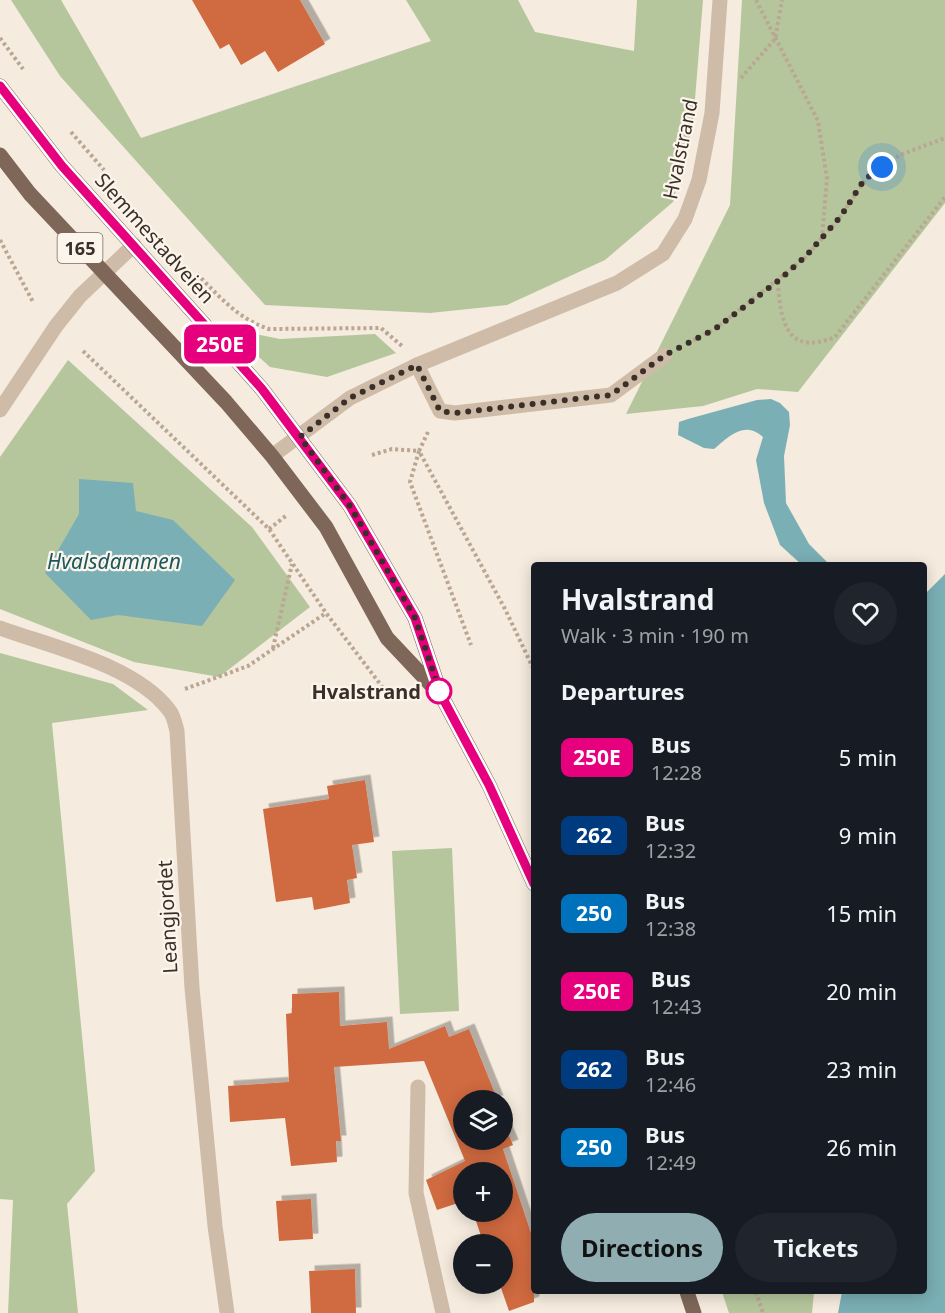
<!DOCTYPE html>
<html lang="en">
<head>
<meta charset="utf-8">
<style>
	body { margin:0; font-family:"Noto Sans",sans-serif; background:#20242c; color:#f1f3f6; height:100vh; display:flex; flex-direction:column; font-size:22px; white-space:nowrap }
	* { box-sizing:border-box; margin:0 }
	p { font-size:20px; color:#9ea1a6 }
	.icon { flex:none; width:33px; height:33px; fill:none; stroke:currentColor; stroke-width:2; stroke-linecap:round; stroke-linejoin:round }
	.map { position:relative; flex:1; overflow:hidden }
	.sheet { position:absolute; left:531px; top:562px; width:396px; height:732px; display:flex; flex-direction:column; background:#171b24; border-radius:6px; box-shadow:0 3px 15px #0003 }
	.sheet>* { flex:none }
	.badge { padding:0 12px; border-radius:9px; font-size:21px; line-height:39px }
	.tools { position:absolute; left:453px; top:1090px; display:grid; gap:12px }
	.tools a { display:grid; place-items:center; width:60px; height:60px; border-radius:50%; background:#171b24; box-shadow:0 3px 15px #0003; font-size:30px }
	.you { position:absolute; width:30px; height:30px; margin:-15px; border:4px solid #fff; border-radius:50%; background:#1a73e8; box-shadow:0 0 0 9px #1a73e833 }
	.map>.badge { position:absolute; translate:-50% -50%; box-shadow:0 0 0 3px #fff }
	h2 { padding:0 30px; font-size:22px; line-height:54px }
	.round { display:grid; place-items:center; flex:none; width:63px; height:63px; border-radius:32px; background:#20242c }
	.overview { display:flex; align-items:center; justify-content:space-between; height:102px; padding:0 30px }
	h1 { font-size:28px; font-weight:700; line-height:45px }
	.primary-button { display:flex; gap:12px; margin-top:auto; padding:12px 30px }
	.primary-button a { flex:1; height:69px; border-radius:36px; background:#90adb2; color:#111; font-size:24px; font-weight:700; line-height:69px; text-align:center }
	.primary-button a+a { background:#20242c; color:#f1f3f6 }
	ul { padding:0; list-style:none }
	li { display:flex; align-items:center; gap:18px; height:78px; padding:0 30px }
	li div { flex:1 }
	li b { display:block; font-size:22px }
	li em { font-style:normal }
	li .badge { min-width:66px; font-weight:700; text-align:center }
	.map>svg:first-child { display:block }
	.green { fill:#b5c69c }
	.water { fill:#7aafb5 }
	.building { fill:#d06b40; filter:url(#shadow) }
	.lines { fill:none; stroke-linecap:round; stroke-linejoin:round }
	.path { stroke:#baa692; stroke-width:4; stroke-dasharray:3 3; stroke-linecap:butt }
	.minor { stroke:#cebca8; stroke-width:15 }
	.major { stroke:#7e6759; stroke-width:15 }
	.line-casing { stroke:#fff; stroke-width:14 }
	.line { stroke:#e6007e; stroke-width:9 }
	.walk { stroke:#3b2f29; stroke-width:6; stroke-dasharray:0 10.8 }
	.stop-dot { fill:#fff; stroke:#e6007e; stroke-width:3 }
	.labels { text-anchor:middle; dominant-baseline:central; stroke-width:4.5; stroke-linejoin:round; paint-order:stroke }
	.shield { fill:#fcf5eb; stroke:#756a63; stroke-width:1.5 }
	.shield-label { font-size:18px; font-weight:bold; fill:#3b2f29 }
	.street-label { font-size:20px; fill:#3b2f29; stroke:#fcf5eb }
	.stop-label { font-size:20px; font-weight:bold; fill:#3b2f29; stroke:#fcf5eb; text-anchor:end }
	.water-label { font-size:21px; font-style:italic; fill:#1a5860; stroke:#fcf5eb }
</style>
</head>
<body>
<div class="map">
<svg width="945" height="1313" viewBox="0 0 945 1313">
	<defs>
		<filter id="shadow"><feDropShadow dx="5.5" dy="-5.5" stdDeviation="0" flood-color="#0004"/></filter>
	</defs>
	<rect width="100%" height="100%" fill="#f5ebde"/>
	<!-- green -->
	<g class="green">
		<polygon points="11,0 61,0 141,138 431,41 406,0 518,0 535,32 634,51 637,0 703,0 693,124 673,202 605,260 507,305 430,313 265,305 60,76"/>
		<polygon points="742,0 945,0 945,203 798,392 757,389 703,406 626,414 730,205"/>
		<polygon points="245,332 280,339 375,334 396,353 327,377 270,367 236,336"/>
		<polygon points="68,360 252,527 310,607 219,677 134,662 0,609 0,457"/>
		<polygon points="0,653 113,684 148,710 52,723 95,1171 67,1204 78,1313 8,1313 13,1200 0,1199"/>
		<polygon points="452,848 459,1011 400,1014 392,851"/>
		<polygon points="722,1292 814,1292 812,1313 729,1313"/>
	</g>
	<!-- water -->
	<g class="water">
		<path d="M 771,399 L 780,403 L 789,412 L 790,425 L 784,456 L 786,503 L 809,544 L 830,565 L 802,565 L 780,545 L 764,503 L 756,460 L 763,437 C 745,420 729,436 714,449 L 704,448 L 678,435 L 679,422 L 688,419 L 757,400 Z"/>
		<polygon points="79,479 133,483 136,511 173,520 235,580 202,626 118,615 91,620 45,573 79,514"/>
		<polygon points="945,574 945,1313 838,1313 842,1292 924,1292 924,595"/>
	</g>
	<!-- building -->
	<g class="building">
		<polygon points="192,0 300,0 325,44 278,72 265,51 241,65 229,44 220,49"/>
		<polygon points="365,780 374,842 352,845 357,878 347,880 350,903 314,910 312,897 276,902 263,809 329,799 327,786"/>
		<polygon points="339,992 340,1026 387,1022 389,1049 445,1026 449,1037 469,1029 498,1101 464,1101 464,1140 502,1140 502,1119 513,1145 503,1149 534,1242 534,1302 509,1311 500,1285 497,1284 502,1284 502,1245 484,1245 473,1212 502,1212 502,1173 464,1173 464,1201 437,1210 426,1180 465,1161 424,1061 334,1067 341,1141 336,1141 337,1162 291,1166 285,1118 230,1122 228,1086 289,1082 286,1014 292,1013 292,994"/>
		<polygon points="311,1199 313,1239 279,1241 276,1201"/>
		<polygon points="355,1269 356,1313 311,1313 309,1271"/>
	</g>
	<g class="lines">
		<!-- path -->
		<g class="path">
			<polyline points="756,0 818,121 827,179 822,238"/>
			<polyline points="0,38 23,69"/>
			<polyline points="741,78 775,39 782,0"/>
			<polyline points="71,132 104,170"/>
			<polyline points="0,240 33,302"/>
			<path d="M 197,274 C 219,296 238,319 269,329 L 381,328 L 402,346"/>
			<path d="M 778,282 C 780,321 787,357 835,337 L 945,197"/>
			<polyline points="688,343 715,329 806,257 841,216 865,180 900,155 945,138"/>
			<polyline points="83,351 269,529 326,613 390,697"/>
			<polyline points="428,432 419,451 505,609 534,670"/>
			<polyline points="372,455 392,449 419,451 410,482 471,645"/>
			<polyline points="269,529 287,515"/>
			<polyline points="273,648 292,564"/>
			<polyline points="185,689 248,666 326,613"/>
			<polyline points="756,1292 763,1313"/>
		</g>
		<!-- minor -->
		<g class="minor">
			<polyline points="417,365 440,411 455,413 611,395 665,355"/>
			<polyline points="0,410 56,326 80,296 134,245"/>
			<polyline points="272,456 350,398 417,365 617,283 663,254 685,219 699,180 712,113 720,0"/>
			<path d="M 0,628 C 52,647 135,665 169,710 C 174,716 175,724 177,731 L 192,988 L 215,1226 L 227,1313"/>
			<polyline points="418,1087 416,1193 443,1313"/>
		</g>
		<!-- major -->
		<g class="major">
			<polyline points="0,86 62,166 262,389 350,506 415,618 441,695 489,785 534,884"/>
			<polyline points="0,155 30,194 226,402 272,456 326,527 387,638 436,690"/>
			<polyline points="687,1292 694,1313"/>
		</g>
	</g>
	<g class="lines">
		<!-- line casing -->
		<g class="line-casing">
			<polyline id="line" points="0,86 62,166 262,389 350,506 415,618 441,695 489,785 534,884"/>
		</g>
		<!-- line -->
		<use href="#line" class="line"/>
		<!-- walk -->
		<polyline class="walk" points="439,691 441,695 415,618 350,506 300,437 350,398 417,365 440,411 455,413 611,395 665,355 715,329 778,281 806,256 841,216 864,180 882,167"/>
	</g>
	<!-- markers -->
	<circle class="stop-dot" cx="439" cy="691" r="12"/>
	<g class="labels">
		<!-- shield labels -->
		<rect class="shield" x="57.5" y="233" width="45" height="30" rx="4.5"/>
		<g class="shield-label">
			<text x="80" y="248">165</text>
		</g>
		<!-- street labels -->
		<g class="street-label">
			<text transform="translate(680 149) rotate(-78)">Hvalstrand</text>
			<text transform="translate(155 238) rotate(48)">Slemmestadveien</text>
			<text transform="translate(167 917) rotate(-93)">Leangjordet</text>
		</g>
		<!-- stop labels -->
		<g class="stop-label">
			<text x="421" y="691">Hvalstrand</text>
		</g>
		<!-- water labels -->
		<g class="water-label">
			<text x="114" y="561">Hvalsdammen</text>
		</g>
	</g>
</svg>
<div class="tools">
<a><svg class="icon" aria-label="layers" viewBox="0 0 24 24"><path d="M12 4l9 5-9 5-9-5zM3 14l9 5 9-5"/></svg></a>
<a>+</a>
<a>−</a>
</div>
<div class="you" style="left:882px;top:167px"></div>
<b class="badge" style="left:220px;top:344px;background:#e6007e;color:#fff">250E</b>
<section class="sheet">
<div class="overview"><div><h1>Hvalstrand</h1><p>Walk · 3 min · 190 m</p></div><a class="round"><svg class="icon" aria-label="heart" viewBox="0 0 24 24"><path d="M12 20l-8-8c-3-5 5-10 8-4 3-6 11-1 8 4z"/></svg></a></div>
<h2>Departures</h2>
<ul>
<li><span class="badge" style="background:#e6007e;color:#fff">250E</span><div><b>Bus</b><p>12:28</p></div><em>5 min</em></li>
<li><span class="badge" style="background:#003b80;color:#fff">262</span><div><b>Bus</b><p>12:32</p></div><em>9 min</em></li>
<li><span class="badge" style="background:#0072bc;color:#fff">250</span><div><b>Bus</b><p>12:38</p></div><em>15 min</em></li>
<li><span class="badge" style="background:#e6007e;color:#fff">250E</span><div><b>Bus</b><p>12:43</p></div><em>20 min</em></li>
<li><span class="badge" style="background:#003b80;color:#fff">262</span><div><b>Bus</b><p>12:46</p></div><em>23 min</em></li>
<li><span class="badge" style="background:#0072bc;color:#fff">250</span><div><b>Bus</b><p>12:49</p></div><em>26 min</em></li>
</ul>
<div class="primary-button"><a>Directions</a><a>Tickets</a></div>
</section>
</div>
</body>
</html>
